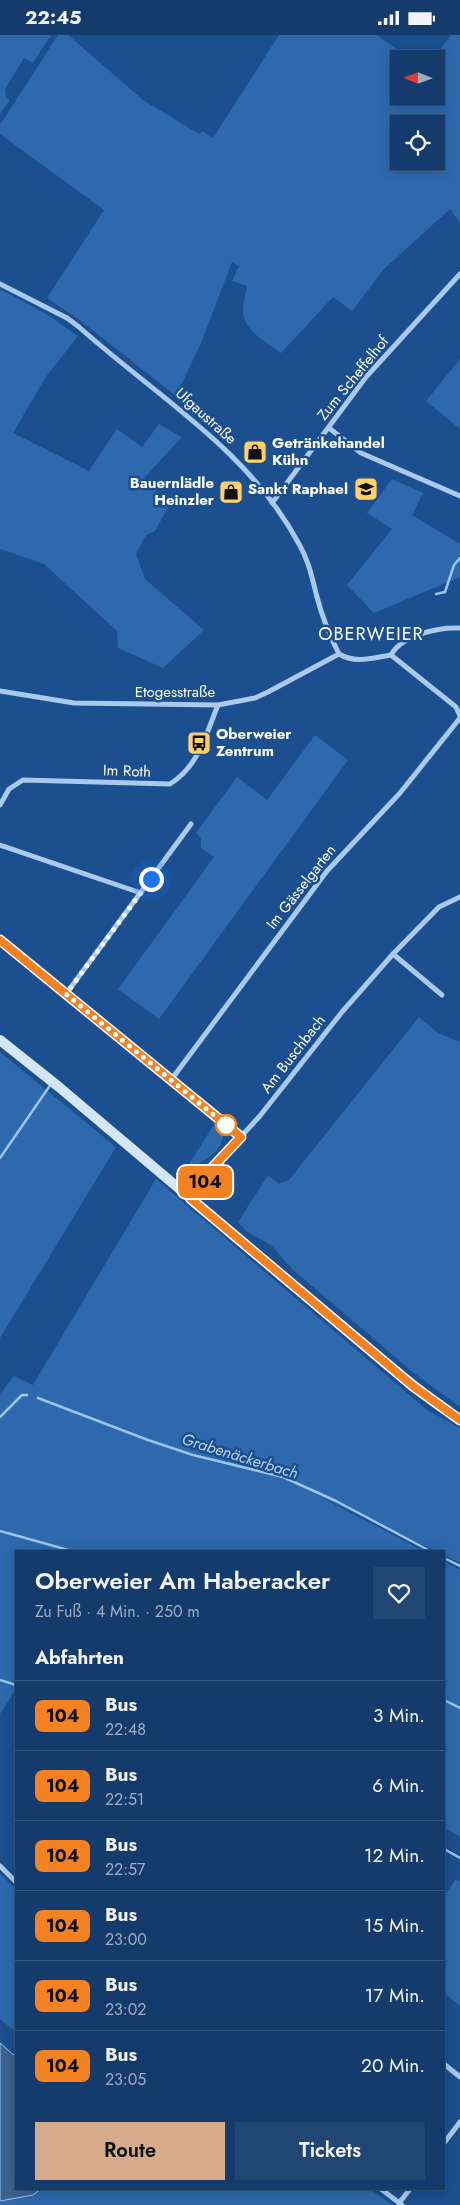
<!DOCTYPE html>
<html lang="de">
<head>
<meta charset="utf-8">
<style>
	body { margin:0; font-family:Jost,sans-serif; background:#214673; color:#f1f3f6; height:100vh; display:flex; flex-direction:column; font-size:19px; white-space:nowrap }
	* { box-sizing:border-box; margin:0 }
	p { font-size:16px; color:#9dadc1 }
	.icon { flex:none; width:28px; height:28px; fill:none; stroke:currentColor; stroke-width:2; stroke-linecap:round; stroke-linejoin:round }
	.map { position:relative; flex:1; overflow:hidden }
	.side { position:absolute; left:15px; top:1515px; width:430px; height:640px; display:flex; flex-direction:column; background:#143b6b; border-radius:0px; box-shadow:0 2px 12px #0003,0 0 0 1px #33557e }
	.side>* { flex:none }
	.badge { padding:0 10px; border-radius:8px; font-size:18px; line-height:32px }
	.needle { width:32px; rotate:271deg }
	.buttons { position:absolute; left:390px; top:15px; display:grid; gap:10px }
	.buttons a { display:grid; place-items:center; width:55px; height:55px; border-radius:0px; background:#143b6b; box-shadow:0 2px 12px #0003,0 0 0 1px #33557e; font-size:25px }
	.you { position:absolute; width:25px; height:25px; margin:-12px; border:4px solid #fff; border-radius:50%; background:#1a73e8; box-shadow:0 0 0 8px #1a73e833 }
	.map>.badge { position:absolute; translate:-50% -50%; box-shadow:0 0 0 2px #fff }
	h2 { padding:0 20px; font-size:19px; line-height:45px }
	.round { display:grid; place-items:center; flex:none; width:52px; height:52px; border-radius:0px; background:#214673 }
	.head { display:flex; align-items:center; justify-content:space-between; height:85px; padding:0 20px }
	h1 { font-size:24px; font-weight:600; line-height:38px }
	.action { display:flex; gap:10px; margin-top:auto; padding:10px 20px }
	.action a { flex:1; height:58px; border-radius:0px; background:#d6ab8b; color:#111; font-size:20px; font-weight:600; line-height:58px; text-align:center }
	.action a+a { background:#214673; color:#f1f3f6 }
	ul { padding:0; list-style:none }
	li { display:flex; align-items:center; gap:15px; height:70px; padding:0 20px; border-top:1px solid #33557e }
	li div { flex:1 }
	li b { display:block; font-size:19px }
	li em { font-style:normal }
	li .badge { min-width:55px; font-weight:700; text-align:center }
	.status { display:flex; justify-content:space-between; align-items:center; height:35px; padding:0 25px; background:#143b6b; direction:ltr }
	.status svg { height:14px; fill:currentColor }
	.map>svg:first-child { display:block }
	.green { fill:#2e69ad; fill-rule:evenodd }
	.water { fill:#3c6290; stroke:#9cc4f0 }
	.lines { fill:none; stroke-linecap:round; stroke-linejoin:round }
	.stream { stroke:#9cc4f0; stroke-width:2.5 }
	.street { stroke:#a9c9ee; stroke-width:5 }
	.secondary { stroke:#d6e6fa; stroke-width:10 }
	.line-casing { stroke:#fff; stroke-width:11 }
	.line { stroke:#f58220; stroke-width:8 }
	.walk { stroke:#fff; stroke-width:5; stroke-dasharray:0 9 }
	.stop-dot { fill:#fff; stroke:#f58220; stroke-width:2.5 }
	.labels { text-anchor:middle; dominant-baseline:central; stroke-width:5; stroke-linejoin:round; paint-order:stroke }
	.street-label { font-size:15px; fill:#fff; stroke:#1b4f8f }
	.poi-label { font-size:15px; font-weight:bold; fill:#fff; stroke:#1b4f8f; text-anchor:start }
	.water-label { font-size:16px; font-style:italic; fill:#b5d3f5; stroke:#1b4f8f }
	.quarter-label { font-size:18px; letter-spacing:1px; fill:#fff; stroke:#1b4f8f }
</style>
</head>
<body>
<div class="status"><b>22:45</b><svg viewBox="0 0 49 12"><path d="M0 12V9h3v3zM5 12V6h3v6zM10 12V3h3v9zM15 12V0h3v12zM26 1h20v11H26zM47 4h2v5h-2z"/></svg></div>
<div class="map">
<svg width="460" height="2170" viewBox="0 0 460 2170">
	<rect width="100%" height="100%" fill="#1b4f8f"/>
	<!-- green -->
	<g class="green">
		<polygon points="0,0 51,0 33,28 24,23 5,54 6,62 10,65 0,79"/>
		<path d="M 58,0 L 68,0 L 143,65 L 199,99 L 202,96 L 213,103 L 279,0 L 376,0 L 412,24 L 399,24 L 399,61 L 436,61 L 436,24 L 433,24 L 451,0 L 460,0 L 460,188 L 450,174 L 384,234 L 352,276 L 333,262 L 281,318 C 268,308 246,297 243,279 C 242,271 246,259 247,251 L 232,246 L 239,231 L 232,227 L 201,308 L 176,361 L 81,286 L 47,263 L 104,175 L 0,99 L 0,90 ZM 399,89 L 436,89 L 436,126 L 399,126 Z"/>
		<polygon points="0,254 46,279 78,301 45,343 13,398 89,436 117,394 142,412 159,389 182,402 144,443 169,471 155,496 146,500 136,519 145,544 204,595 163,633 118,613 117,596 44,529 0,514"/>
		<polygon points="460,324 460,394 426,366"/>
		<polygon points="392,444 423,458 412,480 460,509 460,542 374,578 347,550 392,494 367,478"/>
		<polygon points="315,700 348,725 159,984 118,954 214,822 201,813 201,803 196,798 237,742 267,765"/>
		<polygon points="419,982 438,998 460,1007 460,1372 414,1338 292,1234 272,1211 246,1196 238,1187 268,1140 279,1149 289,1145"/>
		<polygon points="0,1017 116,1112 0,1303"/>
		<path d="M 215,1088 L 222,1093 C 229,1116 200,1127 184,1137 Z"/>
		<polygon points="156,1144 427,1375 460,1393 460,1528 444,1520 444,1516 435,1516 309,1456 424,1516 16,1516 16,1654 0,1679 0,1359 14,1341 33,1350"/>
		<polygon points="444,1526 460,1535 460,1802 444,1792"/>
		<polygon points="0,1839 16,1854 16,1997 0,1984"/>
		<polygon points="456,1844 460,1847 460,1971 444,1958 444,1861"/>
		<polygon points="41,2154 370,2154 392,2170 0,2170 0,2166 33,2160"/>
	</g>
	<!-- water -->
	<polygon class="water" points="0,2008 16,2022 16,2154 41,2154 33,2160 0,2166"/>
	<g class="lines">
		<!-- stream -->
		<g class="stream">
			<polyline points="436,559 445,557 454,530 460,523"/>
			<polyline points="0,1123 51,1049"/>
			<polyline points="38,1363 148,1405 193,1420 283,1442 336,1466 430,1516"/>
			<polyline points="0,1382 22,1360 27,1360"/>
			<polyline points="0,1496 72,1516"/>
			<polyline points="444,1523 460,1531"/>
			<polyline points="0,1645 16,1650"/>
			<polyline points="444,1665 460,1673"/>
			<polyline points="444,1814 460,1823"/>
		</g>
		<!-- street -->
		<g class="street">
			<path d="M 0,249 L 67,283 L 79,292 C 156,361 249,415 299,509 C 309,526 312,543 317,562 C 322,582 330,601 339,619"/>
			<polyline points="329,393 361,418 460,461"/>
			<polyline points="272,468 366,342 460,239"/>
			<path d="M 339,619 C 356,629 372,623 391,620 L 456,672 L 460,681"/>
			<path d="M 391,620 C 402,600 438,592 460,593"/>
			<polyline points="0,656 74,668 218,670 255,663 268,657 339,619"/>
			<path d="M 0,770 L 9,754 L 23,745 L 170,749 C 199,731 206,699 218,670"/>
			<polyline points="0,810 141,858"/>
			<polyline points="0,905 241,1102"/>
			<polyline points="393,919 442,960"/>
			<polyline points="66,959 191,789"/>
			<polyline points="171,1045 327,836 400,758 460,683"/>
			<polyline points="182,1156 195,1144 211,1134 259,1082 342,977 393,919 439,872 460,862"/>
			<polyline points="191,1164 209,1142 211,1134"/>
			<polyline points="0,1831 16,1847"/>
			<polyline points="444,2029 460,2042"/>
			<polyline points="444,2108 460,2087"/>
			<polyline points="381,2154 402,2170"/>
			<polyline points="399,2168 410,2154"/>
		</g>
		<!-- secondary -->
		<polyline class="secondary" points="0,1005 59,1052 383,1326 433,1366 460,1385"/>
	</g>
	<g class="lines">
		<!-- line casing -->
		<g class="line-casing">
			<polyline id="line" points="0,905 241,1102 211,1134 209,1142 191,1164 413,1351 460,1385"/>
		</g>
		<!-- line -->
		<use href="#line" class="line"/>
		<!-- walk -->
		<polyline class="walk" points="151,844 66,959 226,1090"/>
	</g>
	<!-- icons -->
	<defs>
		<g id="shop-square" transform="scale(1.25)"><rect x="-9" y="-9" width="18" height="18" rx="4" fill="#ffd166" stroke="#1b4f8f"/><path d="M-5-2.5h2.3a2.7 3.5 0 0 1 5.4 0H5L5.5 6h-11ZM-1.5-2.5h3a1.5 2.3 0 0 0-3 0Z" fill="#111"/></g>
		<g id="school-square" transform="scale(1.25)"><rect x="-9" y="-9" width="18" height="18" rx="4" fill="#ffd166" stroke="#1b4f8f"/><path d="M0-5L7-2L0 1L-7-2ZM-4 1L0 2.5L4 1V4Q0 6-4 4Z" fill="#111"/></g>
		<g id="bus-square" transform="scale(1.25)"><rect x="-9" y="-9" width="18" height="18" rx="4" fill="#ffd166" stroke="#1b4f8f"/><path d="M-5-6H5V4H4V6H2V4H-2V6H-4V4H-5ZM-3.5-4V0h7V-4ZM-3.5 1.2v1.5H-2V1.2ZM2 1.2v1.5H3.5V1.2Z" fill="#111"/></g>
	</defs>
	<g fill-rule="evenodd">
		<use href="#shop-square" x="255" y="417"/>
		<use href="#school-square" x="366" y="454"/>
		<use href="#shop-square" x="231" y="457"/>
		<use href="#bus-square" x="199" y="708"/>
	</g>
	<!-- markers -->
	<circle class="stop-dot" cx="226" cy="1090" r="10"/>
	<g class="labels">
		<!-- street labels -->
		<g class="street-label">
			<text transform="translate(353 343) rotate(-51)">Zum Scheffelhof</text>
			<text transform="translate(206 381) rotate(42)">Ufgaustraße</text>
			<text x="175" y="657">Etogesstraße</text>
			<text transform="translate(127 736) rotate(2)">Im Roth</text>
			<text transform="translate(301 852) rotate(-52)">Im Gässelgarten</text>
			<text transform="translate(293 1019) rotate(-52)">Am Buschbach</text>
		</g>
		<!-- poi labels -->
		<g class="poi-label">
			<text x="272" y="408">Getränkehandel<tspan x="272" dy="17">Kühn</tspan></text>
			<text x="214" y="448" text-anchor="end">Bauernlädle<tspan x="214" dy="17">Heinzler</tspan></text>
			<text x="348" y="454" text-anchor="end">Sankt Raphael</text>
			<text x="216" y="699">Oberweier<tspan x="216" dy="17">Zentrum</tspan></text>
		</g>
		<!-- water labels -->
		<g class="water-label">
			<text transform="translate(240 1421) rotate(17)">Grabenäckerbach</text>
		</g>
		<!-- quarter labels -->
		<g class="quarter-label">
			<text x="371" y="599">OBERWEIER</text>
		</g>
	</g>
</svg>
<div class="buttons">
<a><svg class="needle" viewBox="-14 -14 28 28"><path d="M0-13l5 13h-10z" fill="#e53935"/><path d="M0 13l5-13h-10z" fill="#9dadc1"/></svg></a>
<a><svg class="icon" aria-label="locate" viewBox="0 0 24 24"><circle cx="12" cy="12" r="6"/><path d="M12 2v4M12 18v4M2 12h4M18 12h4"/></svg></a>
</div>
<div class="you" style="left:151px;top:844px"></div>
<b class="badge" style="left:205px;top:1147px;background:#f58220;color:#111">104</b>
<section class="side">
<div class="head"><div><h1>Oberweier Am Haberacker</h1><p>Zu Fuß · 4 Min. · 250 m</p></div><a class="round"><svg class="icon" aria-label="heart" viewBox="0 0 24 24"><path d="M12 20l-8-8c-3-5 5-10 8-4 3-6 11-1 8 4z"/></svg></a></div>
<h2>Abfahrten</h2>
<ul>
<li><span class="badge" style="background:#f58220;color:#111">104</span><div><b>Bus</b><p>22:48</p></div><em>3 Min.</em></li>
<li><span class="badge" style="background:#f58220;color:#111">104</span><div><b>Bus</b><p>22:51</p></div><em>6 Min.</em></li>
<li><span class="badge" style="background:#f58220;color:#111">104</span><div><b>Bus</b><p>22:57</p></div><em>12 Min.</em></li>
<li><span class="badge" style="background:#f58220;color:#111">104</span><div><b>Bus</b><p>23:00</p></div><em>15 Min.</em></li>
<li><span class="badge" style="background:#f58220;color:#111">104</span><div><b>Bus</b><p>23:02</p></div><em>17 Min.</em></li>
<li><span class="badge" style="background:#f58220;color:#111">104</span><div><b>Bus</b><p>23:05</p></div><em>20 Min.</em></li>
</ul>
<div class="action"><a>Route</a><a>Tickets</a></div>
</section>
</div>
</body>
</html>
